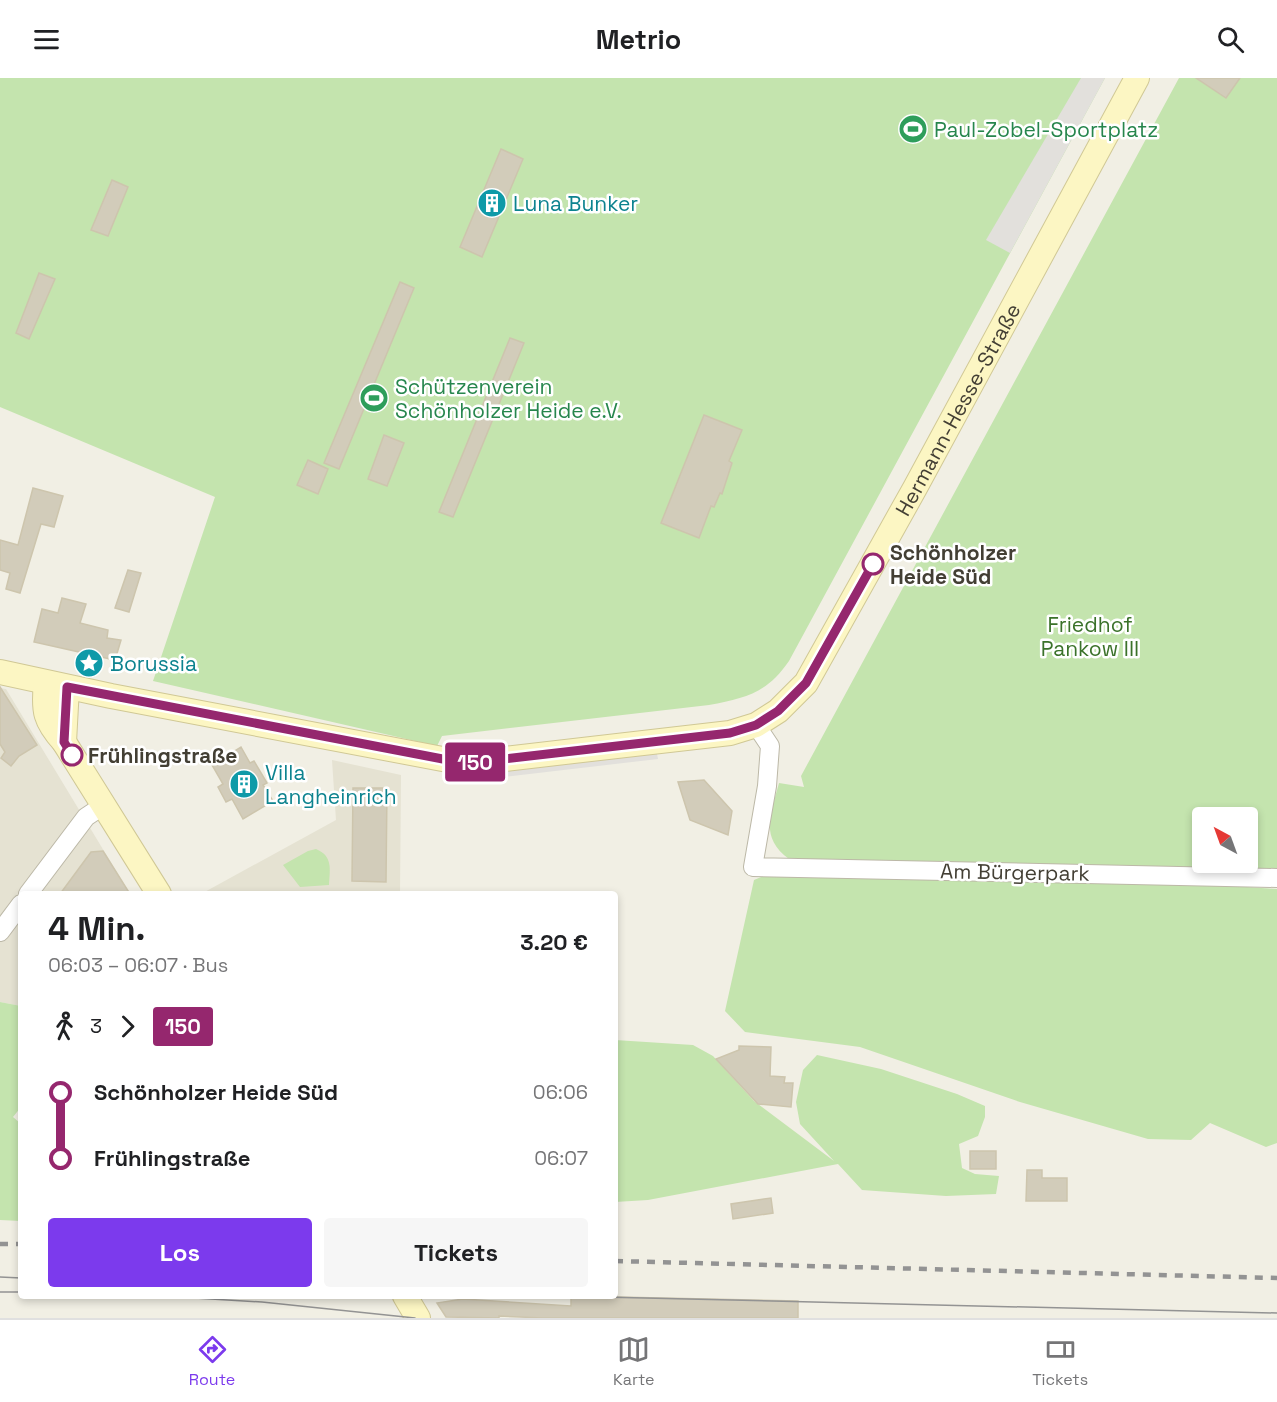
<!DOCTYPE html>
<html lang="de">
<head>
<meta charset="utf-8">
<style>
	body { margin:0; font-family:"Space Grotesk",sans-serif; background:#f6f6f6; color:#202124; height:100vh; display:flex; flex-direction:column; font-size:22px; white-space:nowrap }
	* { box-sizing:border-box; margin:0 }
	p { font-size:20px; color:#757577 }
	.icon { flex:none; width:33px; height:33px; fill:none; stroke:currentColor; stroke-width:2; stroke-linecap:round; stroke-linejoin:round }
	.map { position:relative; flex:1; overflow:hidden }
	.panel { position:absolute; left:18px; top:813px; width:600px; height:408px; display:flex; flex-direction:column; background:#fff; border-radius:6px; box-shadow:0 3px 9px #0003 }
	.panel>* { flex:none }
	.badge { padding:0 12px; border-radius:4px; font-size:21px; line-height:39px }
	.needle { width:39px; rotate:319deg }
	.fabs { position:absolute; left:1192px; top:729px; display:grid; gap:12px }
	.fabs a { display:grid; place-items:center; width:66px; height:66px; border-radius:6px; background:#fff; box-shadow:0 3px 9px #0003; font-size:30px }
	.map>.badge { position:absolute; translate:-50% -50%; box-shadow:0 0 0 3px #fff }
	.legs { display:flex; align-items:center; gap:9px; height:66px; padding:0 30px; font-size:20px }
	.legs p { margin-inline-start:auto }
	.overview { display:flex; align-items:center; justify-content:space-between; height:102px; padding:0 30px }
	h1 { font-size:33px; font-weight:600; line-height:45px }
	.action { display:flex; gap:12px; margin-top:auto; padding:12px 30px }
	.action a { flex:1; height:69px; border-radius:6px; background:#7c3aed; color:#fff; font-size:24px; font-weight:600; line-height:69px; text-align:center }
	.action a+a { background:#f6f6f6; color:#202124 }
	ul { padding:0 30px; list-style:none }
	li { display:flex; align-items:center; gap:21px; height:66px; font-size:22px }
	li i { display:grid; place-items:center; width:9px; height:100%; margin:0 8px; background:currentColor }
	li i::after { content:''; width:15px; height:15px; margin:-8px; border:4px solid; border-radius:50%; background:#fff }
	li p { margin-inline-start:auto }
	li:first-child i { background:linear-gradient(#0000 50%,currentColor 0) }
	li:last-child i { background:linear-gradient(currentColor 50%,#0000 0) }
	header { display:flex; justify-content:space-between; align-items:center; height:78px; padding:0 30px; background:#fff; font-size:27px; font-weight:600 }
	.menu { display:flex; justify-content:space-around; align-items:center; height:84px; border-top:2px solid #e0e0e0; background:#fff; font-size:16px; color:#757577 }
	.menu a { display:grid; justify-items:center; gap:3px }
	.menu .selected { color:#7c3aed }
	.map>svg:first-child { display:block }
	.residential { fill:#e5e2d2 }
	.green { fill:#c4e4ae; fill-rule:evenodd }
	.parking { fill:#e2e0dc }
	.building { fill:#d2ccba; stroke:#cdc5ad; stroke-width:1.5 }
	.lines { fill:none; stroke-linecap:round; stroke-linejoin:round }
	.minor-casing { stroke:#bcb8a7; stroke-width:20 }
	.secondary-casing { stroke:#d0c895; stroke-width:26 }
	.minor { stroke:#fff; stroke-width:18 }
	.secondary { stroke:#fcf6c3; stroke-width:24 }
	.tram { stroke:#939393; stroke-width:1.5 }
	.rail { stroke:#939393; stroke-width:4.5; stroke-dasharray:8 8; stroke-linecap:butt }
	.line-1-casing { stroke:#fff; stroke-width:14 }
	.line-1 { stroke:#95276e; stroke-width:9 }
	.stop-1-dot { fill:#fff; stroke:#95276e; stroke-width:3 }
	.labels { text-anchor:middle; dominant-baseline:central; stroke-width:5; stroke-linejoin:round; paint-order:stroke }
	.leisure-label { font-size:21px; fill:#27864d; stroke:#fff; text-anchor:start }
	.culture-label { font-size:21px; fill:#0d838f; stroke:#fff; text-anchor:start }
	.street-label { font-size:21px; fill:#433f34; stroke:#fff }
	.stop-label { font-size:21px; font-weight:bold; fill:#433f34; stroke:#fff; text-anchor:start }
	.park-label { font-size:21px; fill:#3b722a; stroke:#fff }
</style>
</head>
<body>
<header><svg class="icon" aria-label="menu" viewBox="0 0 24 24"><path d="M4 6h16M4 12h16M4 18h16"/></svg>Metrio<svg class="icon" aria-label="search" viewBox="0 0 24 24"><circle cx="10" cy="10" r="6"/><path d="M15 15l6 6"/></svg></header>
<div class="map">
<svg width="1277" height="1240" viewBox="0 0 1277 1240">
	<rect width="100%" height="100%" fill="#f1efe4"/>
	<!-- residential -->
	<g class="residential">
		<polygon points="0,610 6,611 130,816 21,816 21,928 0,924"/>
		<polygon points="332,682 401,697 400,816 201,816 336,742"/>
	</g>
	<!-- green -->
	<g class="green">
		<path d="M 0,0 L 1105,0 L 789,583 C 767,615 746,620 709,627 L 442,658 L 437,668 L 153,603 L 215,419 L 0,329 Z"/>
		<path d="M 1179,0 L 1277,0 L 1277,792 L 789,781 C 759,759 771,735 779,705 L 804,709 L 801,698 ZM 1203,740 L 1248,740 L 1248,784 L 1203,784 Z"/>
		<path d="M 316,771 C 333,778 330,791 329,807 L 300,809 L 283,787 L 308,773 Z"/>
		<polygon points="770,795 1134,801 1277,811 1277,1065 1266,1069 1210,1045 1191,1062 1148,1061 1020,1024 860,969 745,954 725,933 754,802"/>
		<polygon points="0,924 21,928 21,1029 13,1039 21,1046 21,1143 0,1142"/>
		<polygon points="615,962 693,967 713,978 754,1023 834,1083 800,1046 796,1024 803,992 817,977 881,991 957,1016 985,1028 985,1039 978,1058 959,1066 962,1090 975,1096 999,1098 996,1116 946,1118 862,1112 838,1086 648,1122 615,1124"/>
	</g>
	<!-- parking -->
	<g class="parking">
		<polygon points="1081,0 1105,0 1010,175 986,162"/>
		<polygon points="657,676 658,681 503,699 503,693"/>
	</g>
	<!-- building -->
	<g class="building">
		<polygon points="1196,0 1240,0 1226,20"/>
		<polygon points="501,71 523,81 482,179 460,169"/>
		<polygon points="112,102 128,109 108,158 91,152"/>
		<polygon points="39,195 55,201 29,261 16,255"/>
		<polygon points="400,204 414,210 339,391 324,385"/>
		<polygon points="510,260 524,265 453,439 439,434"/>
		<polygon points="704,337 742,352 729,383 732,385 722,416 720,415 714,429 711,428 699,460 661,445"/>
		<polygon points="384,357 404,365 387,408 368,401"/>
		<polygon points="308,382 328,391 318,416 297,407"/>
		<polygon points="33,410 63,418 54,449 41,446 20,515 6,511 10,495 0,492 0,462 18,467"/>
		<polygon points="128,492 141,495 129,534 115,530"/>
		<polygon points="62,520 86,526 80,545 108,552 107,560 121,562 115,582 34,564 42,531 58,535"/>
		<polygon points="0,609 37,667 19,678 11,688 1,680 5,674 0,666"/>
		<polygon points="241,669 250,685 254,683 267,705 263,707 273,723 243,741 232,721 226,724 218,709 223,706 212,687"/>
		<polygon points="704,702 732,733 728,757 690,742 678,704"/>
		<polygon points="353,710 387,710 386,804 352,803"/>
		<polygon points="103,773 130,816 60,816 91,774"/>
		<polygon points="739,968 771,969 770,998 785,999 784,1005 793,1005 791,1029 758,1026 716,981 739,972"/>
		<rect x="970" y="1073" width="26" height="18"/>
		<polygon points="1027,1092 1042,1092 1042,1100 1067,1100 1067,1123 1026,1123"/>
		<polygon points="771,1120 773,1135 733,1141 731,1126"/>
		<polygon points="571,1218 798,1223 798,1240 542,1240 499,1238 499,1240 446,1239 437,1225 463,1221 571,1228"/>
	</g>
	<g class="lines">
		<!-- minor casing -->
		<g class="minor-casing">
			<g id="minor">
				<polyline points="756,647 770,668 767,708 753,789 1277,800"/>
				<polyline points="28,816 86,739 104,727"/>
				<polyline points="0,854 21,826"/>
			</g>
		</g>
		<!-- secondary casing -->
		<g class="secondary-casing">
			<g id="secondary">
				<path id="s1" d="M 0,594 L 111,618 L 453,683 L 478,684 L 730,655 L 756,647 L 778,633 L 806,605 L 915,410 L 1137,0"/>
				<path d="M 46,605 C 43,633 45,643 64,664 L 159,816"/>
				<polyline points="64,664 67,609"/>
				<polyline points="405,1218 418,1240"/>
			</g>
		</g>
		<!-- minor -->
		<use href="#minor" class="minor"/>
		<!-- secondary -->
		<use href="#secondary" class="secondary"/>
		<!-- tram -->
		<g class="tram">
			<polyline points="0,1199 21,1200"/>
			<polyline points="0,1214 21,1214"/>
			<polyline points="162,1218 262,1224 415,1240"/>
			<polyline points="558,1218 1277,1235"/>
		</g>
		<!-- rail -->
		<g class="rail">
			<polyline points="0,1166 21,1166"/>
			<polyline points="615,1183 1277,1200"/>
		</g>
	</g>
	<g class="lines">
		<!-- line-1 casing -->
		<g class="line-1-casing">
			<polyline id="line-1" points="72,677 64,664 67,609 453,683 478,684 730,655 756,647 778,633 806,605 873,486"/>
		</g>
		<!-- line-1 -->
		<use href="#line-1" class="line-1"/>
	</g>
	<!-- icons -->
	<defs>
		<g id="stadium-disc" transform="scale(1.5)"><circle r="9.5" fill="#2e9e5b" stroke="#fff"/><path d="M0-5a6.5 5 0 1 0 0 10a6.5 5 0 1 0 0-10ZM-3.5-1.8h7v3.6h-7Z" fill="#fff"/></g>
		<g id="building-disc" transform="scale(1.5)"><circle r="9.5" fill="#0f9aa8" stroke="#fff"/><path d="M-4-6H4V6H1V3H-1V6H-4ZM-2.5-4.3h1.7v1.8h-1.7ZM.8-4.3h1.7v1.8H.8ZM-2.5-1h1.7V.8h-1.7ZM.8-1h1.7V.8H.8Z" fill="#fff"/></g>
		<g id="sight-disc" transform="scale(1.5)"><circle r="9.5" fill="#0f9aa8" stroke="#fff"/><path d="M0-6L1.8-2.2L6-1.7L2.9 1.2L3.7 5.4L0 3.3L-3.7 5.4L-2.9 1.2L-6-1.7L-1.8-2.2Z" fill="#fff"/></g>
	</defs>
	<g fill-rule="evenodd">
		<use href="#stadium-disc" x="913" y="51"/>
		<use href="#building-disc" x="492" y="125"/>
		<use href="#stadium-disc" x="374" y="320"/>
		<use href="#sight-disc" x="89" y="585"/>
		<use href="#building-disc" x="244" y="706"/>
	</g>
	<!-- markers -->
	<g class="stop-1-dot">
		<circle cx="873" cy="486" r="10"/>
		<circle cx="72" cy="677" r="10"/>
	</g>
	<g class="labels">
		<!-- leisure labels -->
		<g class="leisure-label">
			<text x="934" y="51">Paul-Zobel-Sportplatz</text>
			<text x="395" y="308">Schützenverein<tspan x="395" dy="24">Schönholzer Heide e.V.</tspan></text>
		</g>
		<!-- culture labels -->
		<g class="culture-label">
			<text x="513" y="125">Luna Bunker</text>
			<text x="110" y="585">Borussia</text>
			<text x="265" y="694">Villa<tspan x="265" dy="24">Langheinrich</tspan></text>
		</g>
		<!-- street labels -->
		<g class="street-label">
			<text stroke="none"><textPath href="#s1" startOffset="1146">Hermann-Hesse-Straße</textPath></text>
			<text transform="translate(1015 794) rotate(1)">Am Bürgerpark</text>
		</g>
		<!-- stop labels -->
		<g class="stop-label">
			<text x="890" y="474">Schönholzer<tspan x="890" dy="24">Heide Süd</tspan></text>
			<text x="88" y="677">Frühlingstraße</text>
		</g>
		<!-- park labels -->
		<g class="park-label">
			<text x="1090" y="546">Friedhof<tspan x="1090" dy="24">Pankow III</tspan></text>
		</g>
	</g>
</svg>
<div class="fabs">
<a><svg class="needle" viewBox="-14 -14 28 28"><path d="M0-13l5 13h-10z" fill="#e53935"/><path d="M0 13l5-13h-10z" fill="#757577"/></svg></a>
</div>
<b class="badge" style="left:475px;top:684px;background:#95276e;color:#fff">150</b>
<section class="panel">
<div class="overview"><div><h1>4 Min.</h1><p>06:03 – 06:07 · Bus</p></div><b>3.20 €</b></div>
<div class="legs"><svg class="icon" aria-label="walk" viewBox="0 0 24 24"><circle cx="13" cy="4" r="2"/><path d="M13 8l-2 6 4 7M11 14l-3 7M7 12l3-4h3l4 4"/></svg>3<svg class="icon" aria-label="forward" viewBox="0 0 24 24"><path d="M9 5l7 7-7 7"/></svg><b class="badge" style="background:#95276e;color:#fff">150</b></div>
<ul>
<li><i style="color:#95276e"></i><b>Schönholzer Heide Süd</b><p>06:06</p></li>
<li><i style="color:#95276e"></i><b>Frühlingstraße</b><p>06:07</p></li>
</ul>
<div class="action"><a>Los</a><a>Tickets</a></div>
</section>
</div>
<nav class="menu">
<a class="selected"><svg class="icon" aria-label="directions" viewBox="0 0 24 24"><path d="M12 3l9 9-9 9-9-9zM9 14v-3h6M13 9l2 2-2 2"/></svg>Route</a>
<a><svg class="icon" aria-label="map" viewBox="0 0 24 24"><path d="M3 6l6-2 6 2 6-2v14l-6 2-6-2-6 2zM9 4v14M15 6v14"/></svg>Karte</a>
<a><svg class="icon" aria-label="tickets" viewBox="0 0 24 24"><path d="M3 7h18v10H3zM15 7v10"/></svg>Tickets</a>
</nav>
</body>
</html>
